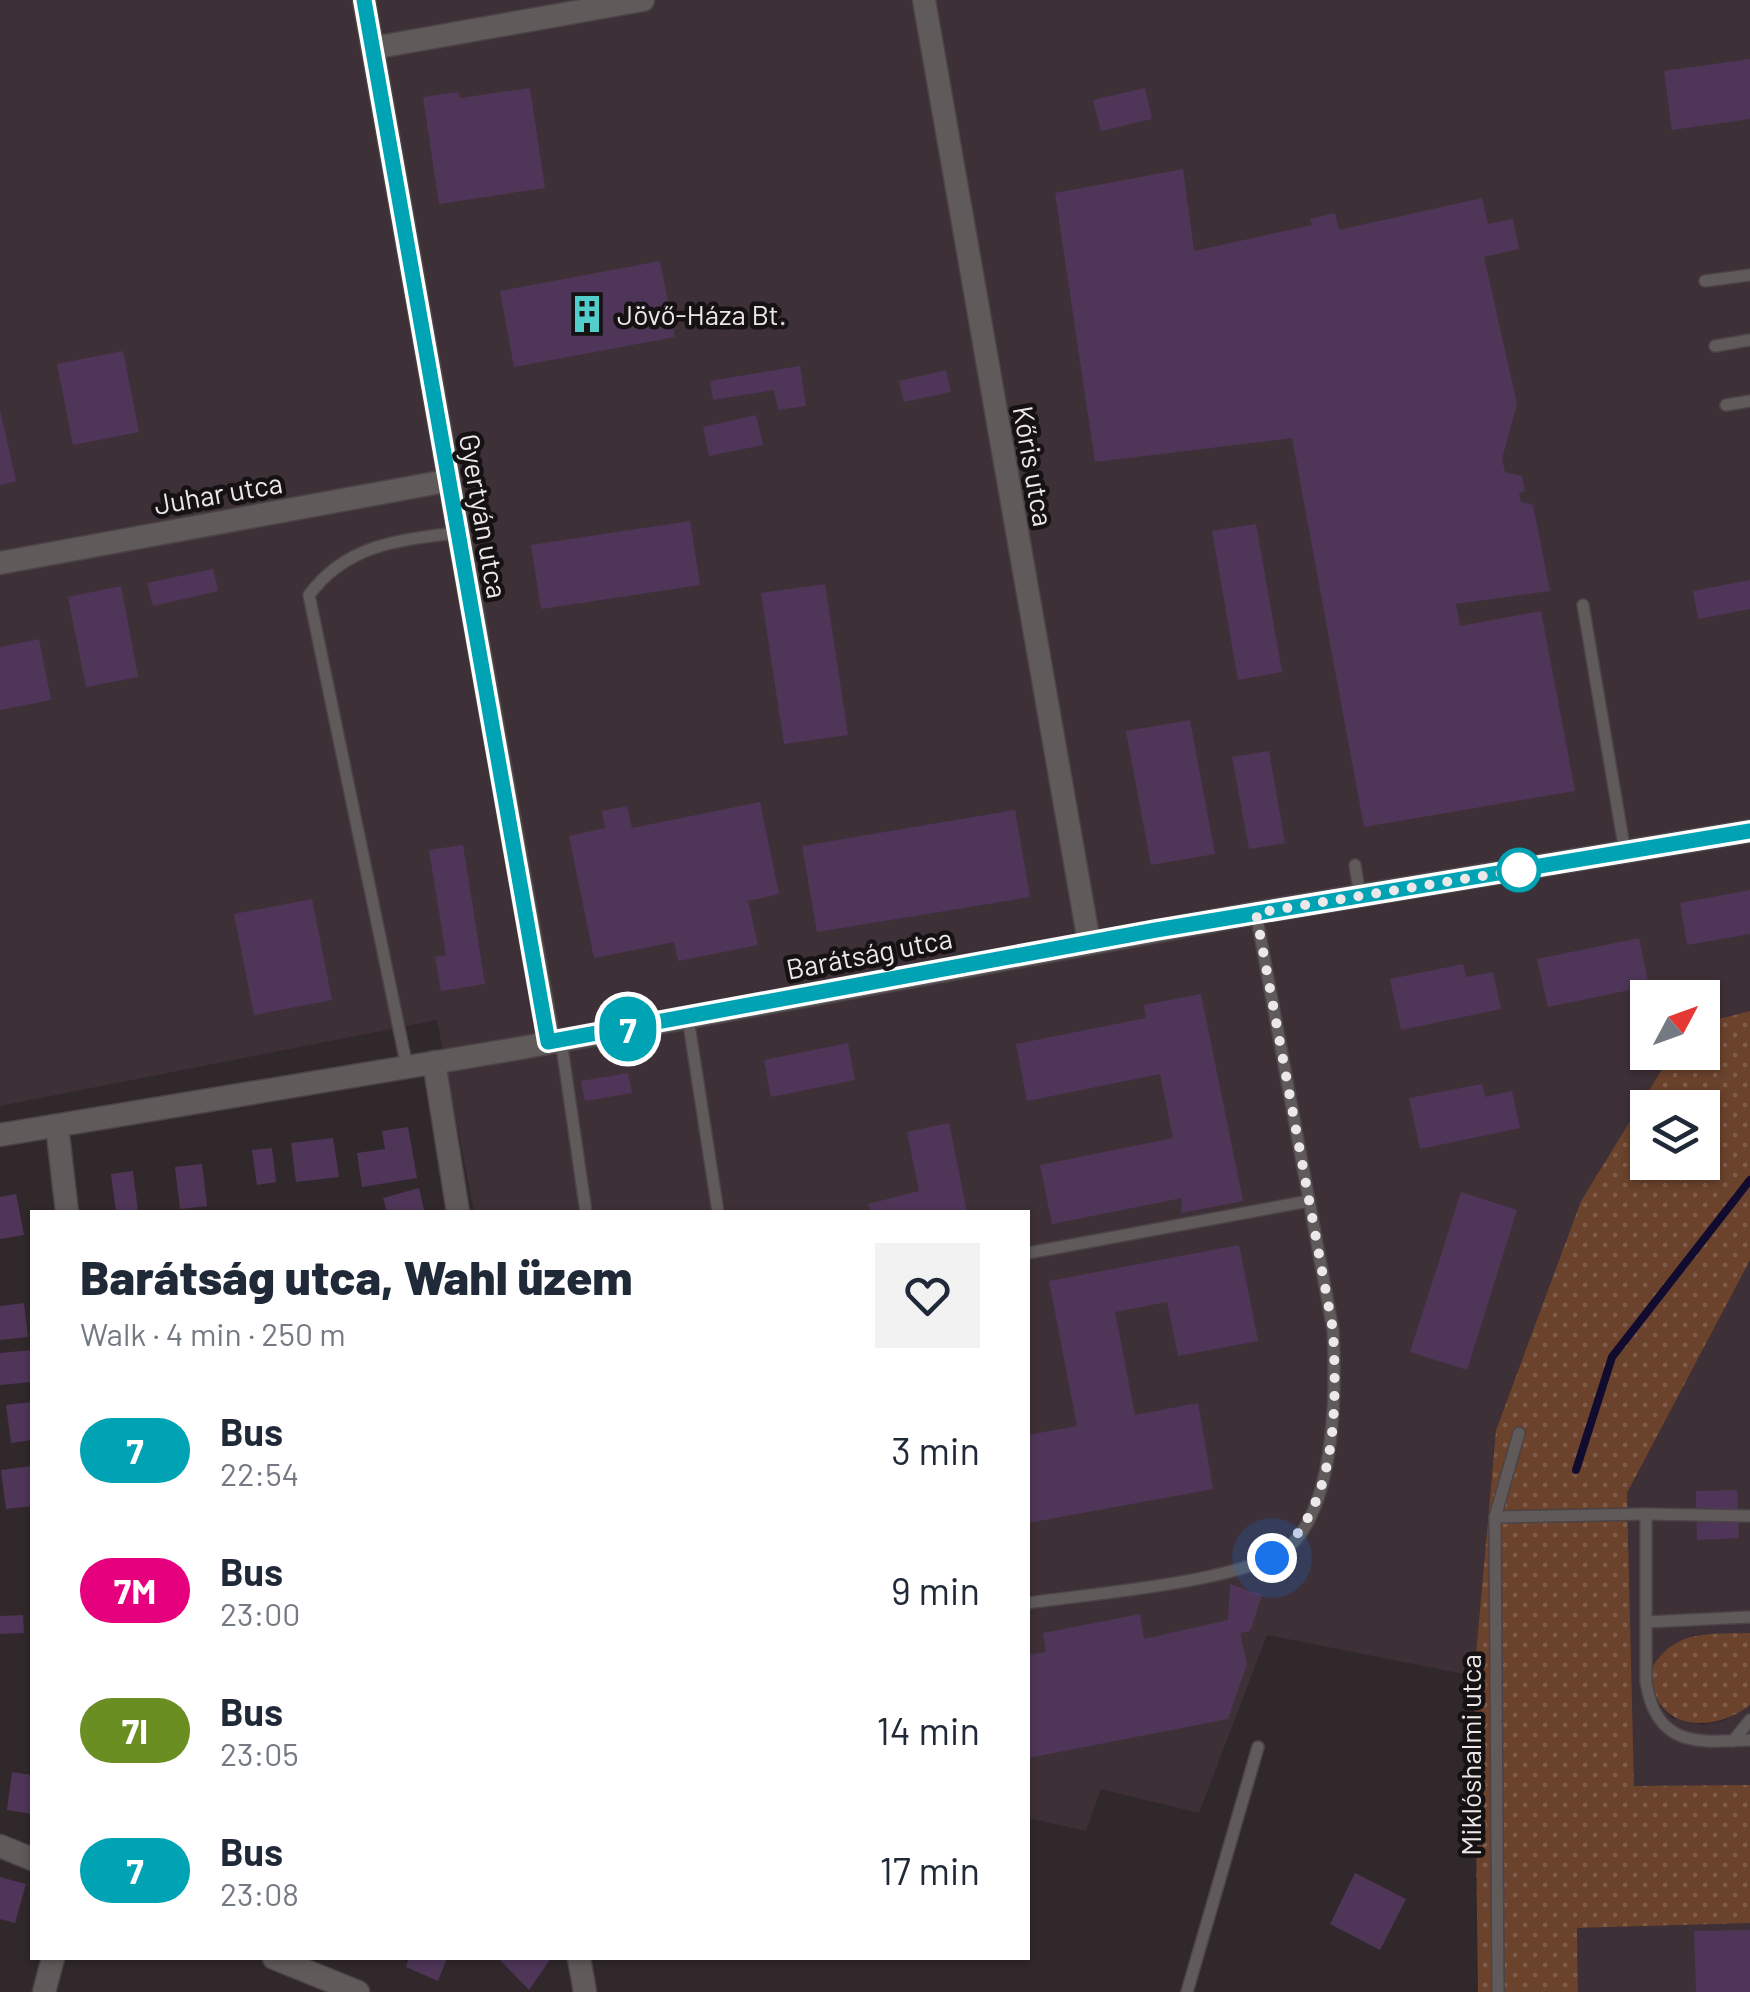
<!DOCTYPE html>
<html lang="en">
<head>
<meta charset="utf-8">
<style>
	body { margin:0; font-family:Barlow,sans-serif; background:#f2f2f3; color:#1f2937; height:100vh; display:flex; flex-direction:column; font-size:38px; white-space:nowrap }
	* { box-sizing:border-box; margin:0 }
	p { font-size:32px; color:#747a83 }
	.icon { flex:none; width:55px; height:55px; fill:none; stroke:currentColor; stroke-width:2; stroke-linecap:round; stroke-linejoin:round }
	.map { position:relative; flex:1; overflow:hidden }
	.side { position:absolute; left:30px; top:1210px; width:1000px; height:750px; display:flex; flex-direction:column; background:#fff; border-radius:0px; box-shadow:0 2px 8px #0004 }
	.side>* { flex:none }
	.badge { padding:0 20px; border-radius:32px; font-size:35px; line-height:65px }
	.needle { width:65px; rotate:49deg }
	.fabs { position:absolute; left:1630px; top:980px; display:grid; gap:20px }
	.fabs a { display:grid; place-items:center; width:90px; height:90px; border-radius:0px; background:#fff; box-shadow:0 2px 8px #0004; font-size:50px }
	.you { position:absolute; width:50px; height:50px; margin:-25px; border:8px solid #fff; border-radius:50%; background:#1a73e8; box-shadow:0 0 0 15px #1a73e833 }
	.map>.badge { position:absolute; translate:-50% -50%; box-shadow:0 0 0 5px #fff }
	.round { display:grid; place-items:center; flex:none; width:105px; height:105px; border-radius:0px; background:#f2f2f3 }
	.head { display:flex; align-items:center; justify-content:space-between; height:170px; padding:0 50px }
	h1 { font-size:48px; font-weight:800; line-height:75px }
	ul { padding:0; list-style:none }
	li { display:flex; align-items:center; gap:30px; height:140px; padding:0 50px }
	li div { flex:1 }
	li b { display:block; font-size:38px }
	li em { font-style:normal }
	li .badge { min-width:110px; font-weight:700; text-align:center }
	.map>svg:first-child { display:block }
	.built { fill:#3e3037 }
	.grass { fill:url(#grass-dots); fill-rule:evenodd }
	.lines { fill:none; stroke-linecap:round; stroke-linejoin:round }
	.stream { stroke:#110c2f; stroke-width:8 }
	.building { fill:#4f3659 }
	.lane-casing { stroke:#4b4346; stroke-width:14 }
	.street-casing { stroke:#4b4346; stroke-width:25 }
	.lane { stroke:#605a5a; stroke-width:11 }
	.street { stroke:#605a5a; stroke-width:22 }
	.line-casing { stroke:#fff; stroke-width:22 }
	.line { stroke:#00a3b4; stroke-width:15 }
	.walk { stroke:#ece7e9; stroke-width:10; stroke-dasharray:0 18 }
	.stop-dot { fill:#fff; stroke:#00a3b4; stroke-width:5 }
	.labels { text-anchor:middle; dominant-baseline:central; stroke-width:9; stroke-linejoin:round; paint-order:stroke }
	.poi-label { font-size:28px; fill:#ece7e9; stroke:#161214; text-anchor:start }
	.street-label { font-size:28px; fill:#ece7e9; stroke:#161214 }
</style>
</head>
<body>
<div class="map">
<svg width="1750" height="1992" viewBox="0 0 1750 1992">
	<defs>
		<pattern id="grass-dots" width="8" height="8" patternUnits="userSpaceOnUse" patternTransform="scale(2.5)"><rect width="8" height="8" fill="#6b422c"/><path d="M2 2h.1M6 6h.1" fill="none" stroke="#805d4b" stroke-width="1.8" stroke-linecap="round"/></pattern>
	</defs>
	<rect width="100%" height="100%" fill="#31282c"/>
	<!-- built -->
	<g class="built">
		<polygon points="0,0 1750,0 1750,1011 1703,1023 1702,998 1648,998 1648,1052 1672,1053 1581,1201 1496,1429 1474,1676 1267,1635 1199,1813 1101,1789 1086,1831 1028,1818 1028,1212 474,1212 437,1020 0,1106"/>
		<polygon points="1750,1260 1750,1633 1693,1635 1658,1704 1672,1718 1703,1725 1725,1720 1750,1705 1750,1785 1634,1787 1627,1493"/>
		<polygon points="1750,1923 1750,1992 1578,1992 1577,1928"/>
	</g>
	<!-- grass -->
	<g class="grass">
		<path d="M 1750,1011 L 1750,1260 L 1627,1493 L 1634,1786 L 1750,1785 L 1750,1923 L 1577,1928 L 1578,1992 L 1478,1992 L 1474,1676 L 1496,1430 L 1581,1201 L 1672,1053 L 1702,1052 L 1703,1023 ZM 1648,1108 L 1702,1108 L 1702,1162 L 1648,1162 Z"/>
		<path d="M 1750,1633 L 1750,1705 C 1709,1737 1646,1728 1653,1666 C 1676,1629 1710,1634 1750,1633 Z"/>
	</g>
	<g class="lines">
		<!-- stream -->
		<polyline class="stream" points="1576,1470 1612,1357 1750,1180"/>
	</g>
	<!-- building -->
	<g class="building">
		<polygon points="1750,59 1750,119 1672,130 1664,71"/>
		<polygon points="530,88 545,188 439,204 423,97 459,92 460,98"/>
		<polygon points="1145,88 1152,119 1101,131 1093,100"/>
		<polygon points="1183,169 1194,251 1312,225 1310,219 1335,213 1339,230 1482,198 1488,224 1513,219 1519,249 1484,257 1517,404 1502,459 1505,472 1522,476 1525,491 1519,493 1521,502 1533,505 1550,591 1456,604 1460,626 1541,611 1575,791 1364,827 1292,438 1095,462 1055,193"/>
		<polygon points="660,261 675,337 514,367 500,291"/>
		<polygon points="123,351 139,432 73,445 57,364"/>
		<polygon points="800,366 806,406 778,410 774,390 713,400 710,381"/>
		<polygon points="946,370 951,392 904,402 899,381"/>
		<polygon points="0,410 16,481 0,485"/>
		<polygon points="756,415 763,445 709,456 703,427"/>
		<polygon points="690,521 700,585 541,609 531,545"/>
		<polygon points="1256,524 1282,672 1238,680 1212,531"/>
		<polygon points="213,569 218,591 153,606 147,583"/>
		<polygon points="1750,580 1750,609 1698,619 1693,591"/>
		<polygon points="825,584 848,735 784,744 761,593"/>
		<polygon points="121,586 138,677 86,687 68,597"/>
		<polygon points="39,639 51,700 0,710 0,647"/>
		<polygon points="1190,720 1215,854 1151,865 1126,731"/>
		<polygon points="1269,751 1285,843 1249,849 1232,757"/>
		<polygon points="760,802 779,894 748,901 758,945 678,961 674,942 594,958 569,836 605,828 602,811 627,806 632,828"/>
		<polygon points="1015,810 1030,897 817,932 802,846"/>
		<polygon points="463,845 485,984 441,991 435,957 446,955 429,850"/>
		<polygon points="1750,890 1750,934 1687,945 1680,903"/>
		<polygon points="312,899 332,1000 254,1015 234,914"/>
		<polygon points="1639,938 1649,986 1548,1007 1537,959"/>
		<polygon points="1463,964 1466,977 1493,972 1501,1009 1401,1030 1390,979"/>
		<polygon points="1201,994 1243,1201 1181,1213 1182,1198 1052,1224 1040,1165 1173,1138 1160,1074 1027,1101 1016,1044 1146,1018 1144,1005"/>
		<polygon points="848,1043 855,1080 771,1097 764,1060"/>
		<polygon points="628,1073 632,1093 585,1101 581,1081"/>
		<polygon points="1482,1084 1485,1097 1512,1091 1520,1128 1420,1149 1409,1098"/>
		<polygon points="949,1123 967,1212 870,1212 868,1204 919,1191 907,1132"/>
		<polygon points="408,1127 417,1178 362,1187 357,1153 385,1149 382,1131"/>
		<polygon points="333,1138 339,1177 296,1182 291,1143"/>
		<polygon points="272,1148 276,1182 257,1185 252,1150"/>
		<polygon points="202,1164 207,1206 180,1209 175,1167"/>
		<polygon points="133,1171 138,1212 116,1212 111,1174"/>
		<polygon points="419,1188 424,1210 387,1212 383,1198"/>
		<polygon points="1461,1192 1517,1210 1467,1370 1410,1352"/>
		<polygon points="16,1194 24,1235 0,1239 0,1197"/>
		<polygon points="1239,1245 1258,1341 1178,1356 1167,1302 1115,1312 1135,1415 1198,1403 1213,1489 1028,1523 1028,1435 1077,1426 1049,1281"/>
		<polygon points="24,1303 28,1337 0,1340 0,1306"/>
		<polygon points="32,1350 32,1382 0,1385 0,1353"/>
		<polygon points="32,1402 32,1440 11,1443 6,1405"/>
		<polygon points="32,1466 32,1506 6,1509 1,1470"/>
		<polygon points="1737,1490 1739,1538 1697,1540 1696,1491"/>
		<polygon points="1230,1584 1262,1595 1250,1631 1240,1633 1247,1664 1228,1719 1028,1758 1028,1655 1046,1652 1043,1633 1140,1614 1144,1639 1228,1620"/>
		<polygon points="23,1615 24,1633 0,1634 0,1616"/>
		<polygon points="12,1772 32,1775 32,1814 7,1810"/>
		<polygon points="1355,1873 1406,1899 1380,1950 1330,1924"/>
		<polygon points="0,1877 26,1884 15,1923 0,1919"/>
		<polygon points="1750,1930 1750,1992 1696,1992 1694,1931"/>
		<polygon points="409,1958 447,1958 438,1981 406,1967"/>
		<polygon points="498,1958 551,1958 529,1990"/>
	</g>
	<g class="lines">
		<!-- lane casing -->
		<g class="lane-casing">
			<g id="lane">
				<polyline points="1705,281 1750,275"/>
				<polyline points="1715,346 1750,340"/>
				<polyline points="1726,405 1750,401"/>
				<polyline points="1583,605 1625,852"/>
				<polyline points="1355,865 1360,896"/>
				<polyline points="688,1018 718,1212"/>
				<polyline points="561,1040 586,1212"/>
				<path d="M 407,1067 L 309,595 C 346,545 397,540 456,533"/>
				<polyline points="1028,1253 1309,1201"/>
				<polyline points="1646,1514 1750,1516"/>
				<path d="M 1495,1517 L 1646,1514 L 1646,1682 C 1656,1746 1696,1743 1750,1740"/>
				<path d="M 1028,1603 C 1085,1594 1256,1582 1293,1543 C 1336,1498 1336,1388 1333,1330 L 1256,913"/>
				<polyline points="1646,1622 1750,1617"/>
				<polyline points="1733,1741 1750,1720"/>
				<polyline points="1187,1992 1258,1747"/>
				<polyline points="1498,1992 1495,1517 1519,1433"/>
			</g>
		</g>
		<!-- street casing -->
		<g class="street-casing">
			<g id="street">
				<polyline points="364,0 549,1042"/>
				<polyline points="924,0 1089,942"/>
				<polyline points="373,48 643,0"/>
				<polyline points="0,563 446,481"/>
				<polyline points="434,1062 458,1212"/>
				<polyline points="57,1126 67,1212"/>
				<polyline points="0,1135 521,1048 1256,913 1750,831"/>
				<polyline points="0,1846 32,1859"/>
				<polyline points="274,1958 358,1992"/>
				<polyline points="579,1958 585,1992"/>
				<polyline points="44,1992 53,1958"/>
			</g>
		</g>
		<!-- lane -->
		<use href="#lane" class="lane"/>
		<!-- street -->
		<use href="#street" class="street"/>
	</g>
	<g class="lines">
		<!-- line casing -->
		<g class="line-casing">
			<polyline id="line" points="364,0 548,1042 1156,930 1750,831"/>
		</g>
		<!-- line -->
		<use href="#line" class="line"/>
		<!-- walk -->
		<path class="walk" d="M 1272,1558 C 1339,1512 1337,1402 1333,1330 L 1256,913 L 1519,870"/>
	</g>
	<!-- icons -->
	<defs>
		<g id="building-bare" transform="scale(3)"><path d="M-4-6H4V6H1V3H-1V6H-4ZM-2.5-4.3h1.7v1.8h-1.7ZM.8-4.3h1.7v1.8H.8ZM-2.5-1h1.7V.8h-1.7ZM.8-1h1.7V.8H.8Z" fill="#53cdca" stroke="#161214" stroke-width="2.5" paint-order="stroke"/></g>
	</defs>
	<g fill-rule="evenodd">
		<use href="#building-bare" x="587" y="314"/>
	</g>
	<!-- markers -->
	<circle class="stop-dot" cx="1519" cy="870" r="20"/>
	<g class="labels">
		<!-- poi labels -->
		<g class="poi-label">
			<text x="617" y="314">Jövő-Háza Bt.</text>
		</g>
		<!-- street labels -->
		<g class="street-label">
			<text transform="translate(1034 466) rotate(80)">Kőris utca</text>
			<text transform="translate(218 493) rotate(-10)">Juhar utca</text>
			<text transform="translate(484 516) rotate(80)">Gyertyán utca</text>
			<text transform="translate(869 953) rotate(-11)">Barátság utca</text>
			<text transform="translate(1470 1755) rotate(-90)">Miklóshalmi utca</text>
		</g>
	</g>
</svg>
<div class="fabs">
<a><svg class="needle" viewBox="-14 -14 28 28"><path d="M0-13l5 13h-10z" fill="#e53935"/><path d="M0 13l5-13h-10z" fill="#747a83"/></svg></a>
<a><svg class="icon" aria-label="layers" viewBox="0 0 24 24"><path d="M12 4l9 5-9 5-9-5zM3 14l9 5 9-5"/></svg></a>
</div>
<div class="you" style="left:1272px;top:1558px"></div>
<b class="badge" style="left:628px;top:1029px;background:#00a3b4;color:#fff">7</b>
<section class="side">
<div class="head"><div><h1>Barátság utca, Wahl üzem</h1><p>Walk · 4 min · 250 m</p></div><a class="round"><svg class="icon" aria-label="heart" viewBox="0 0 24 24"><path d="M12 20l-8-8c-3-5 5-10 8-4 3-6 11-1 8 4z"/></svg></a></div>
<ul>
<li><span class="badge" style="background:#00a3b4;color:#fff">7</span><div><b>Bus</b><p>22:54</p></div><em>3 min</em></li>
<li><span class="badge" style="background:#e6007e;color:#fff">7M</span><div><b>Bus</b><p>23:00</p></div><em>9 min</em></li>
<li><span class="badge" style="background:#6b8e23;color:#fff">7I</span><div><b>Bus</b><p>23:05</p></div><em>14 min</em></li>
<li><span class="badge" style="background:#00a3b4;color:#fff">7</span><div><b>Bus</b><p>23:08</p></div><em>17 min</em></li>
</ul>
</section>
</div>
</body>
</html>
